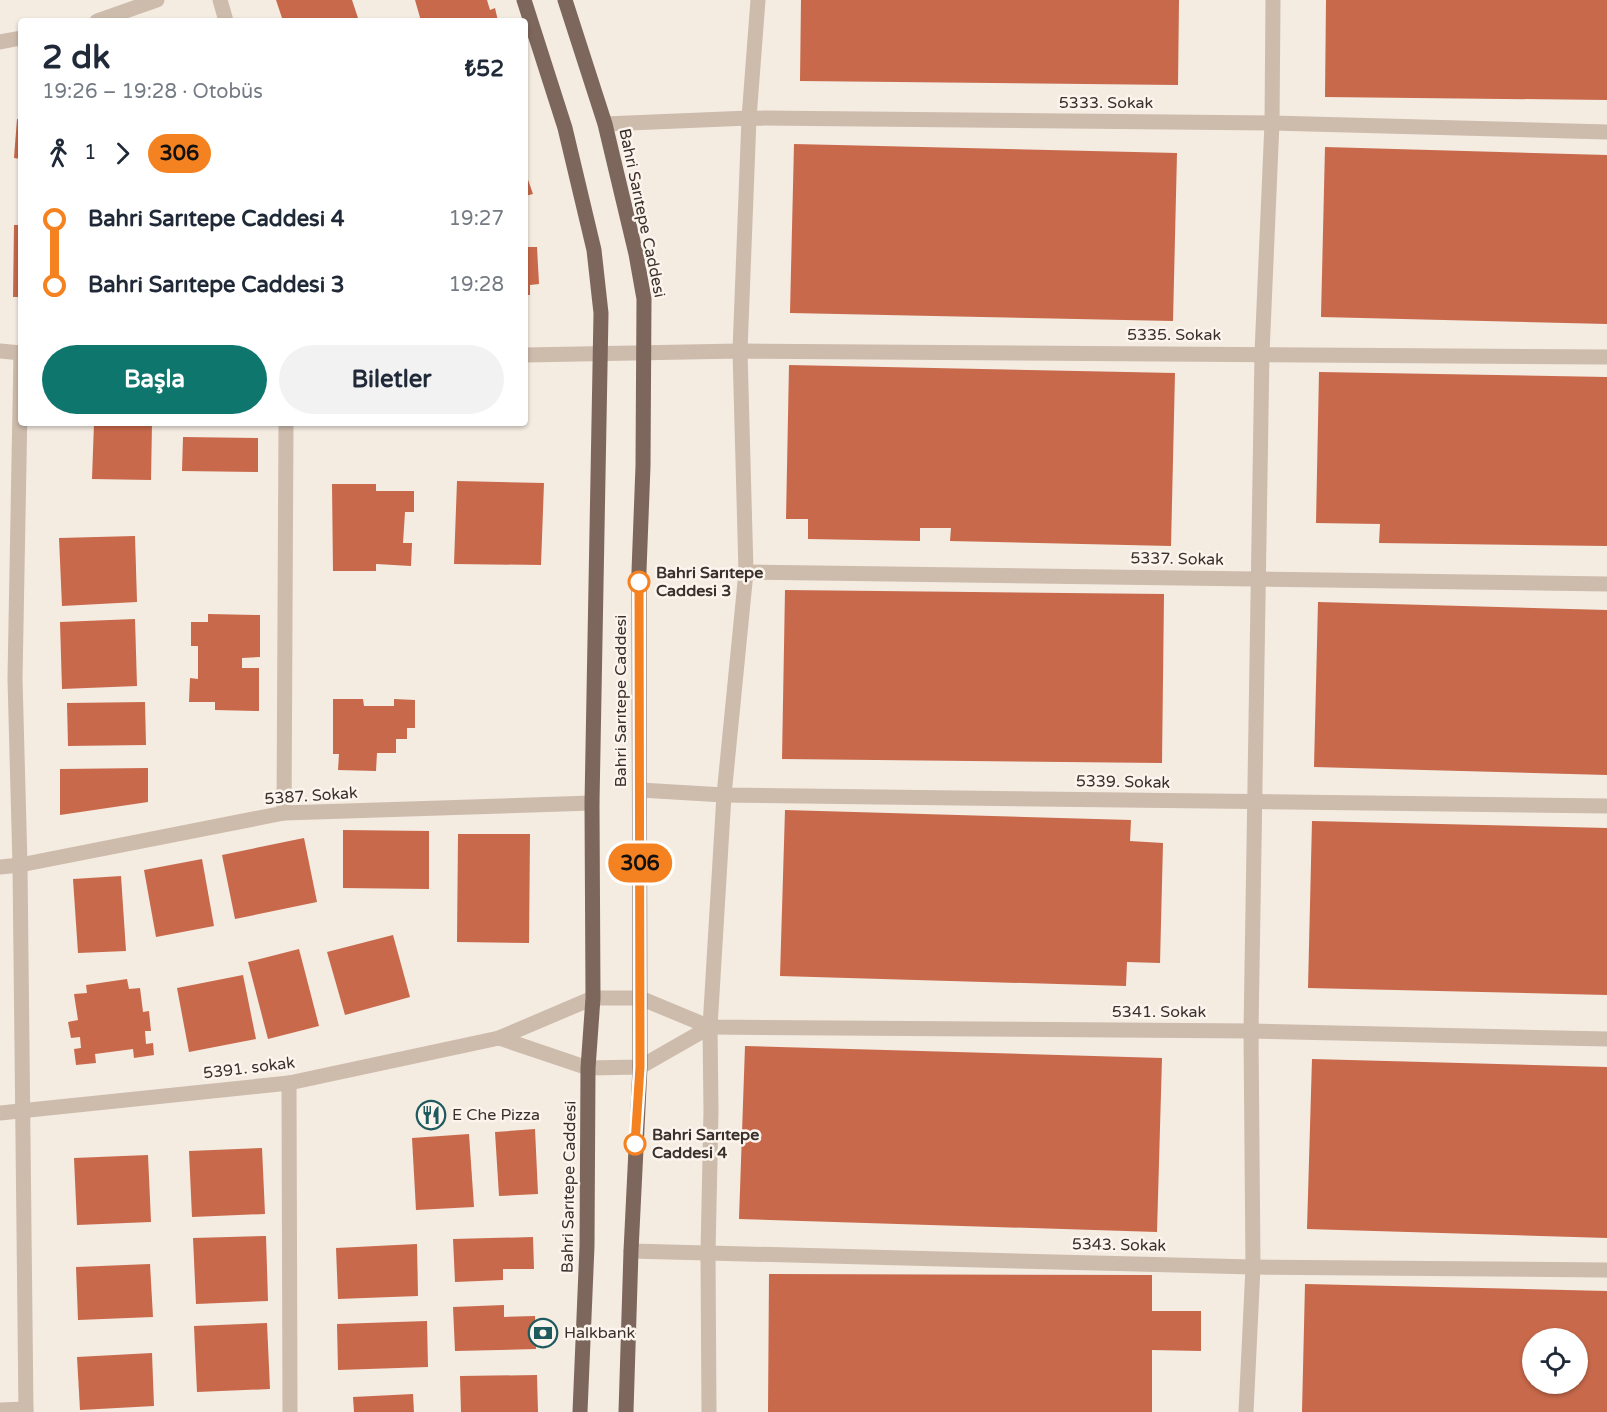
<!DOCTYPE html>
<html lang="tr">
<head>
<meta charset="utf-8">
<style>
	body { margin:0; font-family:"Varela Round",sans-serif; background:#f2f2f3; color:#1f2937; height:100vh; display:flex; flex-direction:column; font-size:22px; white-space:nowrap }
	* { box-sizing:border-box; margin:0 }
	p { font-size:20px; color:#747a83 }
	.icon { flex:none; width:33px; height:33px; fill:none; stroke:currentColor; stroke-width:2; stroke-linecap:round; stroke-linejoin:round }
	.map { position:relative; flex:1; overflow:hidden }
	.sheet { position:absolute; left:18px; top:18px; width:510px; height:408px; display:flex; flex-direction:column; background:#fff; border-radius:6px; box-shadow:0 2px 4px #0004 }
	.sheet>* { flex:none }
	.badge { padding:0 12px; border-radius:20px; font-size:21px; line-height:39px }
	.controls { position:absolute; left:1522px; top:1328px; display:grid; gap:12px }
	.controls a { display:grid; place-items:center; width:66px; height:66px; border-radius:50%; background:#fff; box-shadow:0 2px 4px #0004; font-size:30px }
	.map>.badge { position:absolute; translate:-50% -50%; box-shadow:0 0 0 3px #fff }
	.legs { display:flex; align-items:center; gap:9px; height:66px; padding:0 24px; font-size:20px }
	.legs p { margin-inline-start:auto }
	.overview { display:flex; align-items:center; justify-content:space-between; height:102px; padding:0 24px }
	h1 { font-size:33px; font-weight:700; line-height:45px }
	.primary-button { display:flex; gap:12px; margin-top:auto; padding:12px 24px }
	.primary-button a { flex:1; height:69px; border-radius:36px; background:#0f766e; color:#fff; font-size:24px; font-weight:700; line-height:69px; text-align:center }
	.primary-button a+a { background:#f2f2f3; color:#1f2937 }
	ul { padding:0 24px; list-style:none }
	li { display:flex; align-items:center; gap:21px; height:66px; font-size:22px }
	li i { display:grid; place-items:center; width:9px; height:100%; margin:0 8px; background:currentColor }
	li i::after { content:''; width:15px; height:15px; margin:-8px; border:4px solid; border-radius:50%; background:#fff }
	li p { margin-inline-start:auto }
	li:first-child i { background:linear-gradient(#0000 50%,currentColor 0) }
	li:last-child i { background:linear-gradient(currentColor 50%,#0000 0) }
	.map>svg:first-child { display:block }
	.building { fill:#c8694b; fill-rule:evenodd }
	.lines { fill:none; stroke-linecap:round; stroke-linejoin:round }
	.minor { stroke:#cdbbac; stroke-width:15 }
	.major { stroke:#7d675c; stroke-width:15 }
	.line-1-casing { stroke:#fff; stroke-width:14 }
	.line-1 { stroke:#f58220; stroke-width:9 }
	.stop-1-dot { fill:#fff; stroke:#f58220; stroke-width:3 }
	.labels { text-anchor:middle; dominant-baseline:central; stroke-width:5; stroke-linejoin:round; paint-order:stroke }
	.street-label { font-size:16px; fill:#3b302b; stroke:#fbf5ee }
	.stop-label { font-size:16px; font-weight:bold; fill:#3b302b; stroke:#fbf5ee; text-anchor:start }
	.poi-label { font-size:16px; fill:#3b302b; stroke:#fbf5ee; text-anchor:start }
</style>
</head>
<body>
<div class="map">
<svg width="1607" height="1412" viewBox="0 0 1607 1412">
	<rect width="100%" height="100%" fill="#f4ebe1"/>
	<!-- building -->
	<g class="building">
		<polygon points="276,0 352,0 359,21 283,21"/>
		<polygon points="415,0 487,0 490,10 495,8 498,21 421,21"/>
		<polygon points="801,0 1179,0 1178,85 800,81"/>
		<polygon points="1326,0 1607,0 1607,100 1325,97"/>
		<polygon points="17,119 21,120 21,159 14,158"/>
		<polygon points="794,144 1177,153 1173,321 790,313"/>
		<polygon points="1325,147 1607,155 1607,324 1321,317"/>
		<polygon points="525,171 533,194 525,196"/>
		<polygon points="14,225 21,225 21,297 13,297"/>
		<polygon points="525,233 527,233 528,247 537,247 539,284 530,285 530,295 525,295"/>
		<polygon points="789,365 1175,373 1171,546 950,541 951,528 920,528 920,541 808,539 808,519 786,519"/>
		<polygon points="1319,372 1607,377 1607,546 1379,543 1380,524 1316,523"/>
		<polygon points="94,423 152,423 151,480 92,479"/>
		<polygon points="183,437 258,438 258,472 182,471"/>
		<polygon points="457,481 544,483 541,565 454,564"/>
		<polygon points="332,484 376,484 376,491 414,491 414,512 405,512 403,543 412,543 411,566 376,564 376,571 333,571"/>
		<polygon points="135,536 137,602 62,606 59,538"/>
		<polygon points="785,590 1164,594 1162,763 782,759"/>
		<polygon points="1318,602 1607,610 1607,775 1314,767"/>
		<polygon points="208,614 260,615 260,657 242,658 242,668 259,668 259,711 215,710 215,702 189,702 190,678 198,679 198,646 191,646 191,622 208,622"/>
		<polygon points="135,619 137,686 62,689 60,622"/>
		<polygon points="333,699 363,699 364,706 394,706 394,699 415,700 415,728 407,728 407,739 396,739 396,753 377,753 376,771 338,770 339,754 333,754"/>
		<polygon points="145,702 146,745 68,746 67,703"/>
		<polygon points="148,768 148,802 60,815 60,769"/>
		<polygon points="785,810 1131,820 1130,841 1163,843 1160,963 1127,962 1126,986 780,976"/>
		<polygon points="1312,821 1607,828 1607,995 1308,988"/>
		<polygon points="343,830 429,831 429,889 343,888"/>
		<polygon points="458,834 530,834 529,943 457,942"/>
		<polygon points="304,838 317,902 235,919 222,855"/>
		<polygon points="202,859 214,926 156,937 144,870"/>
		<polygon points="121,876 126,951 78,953 73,879"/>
		<polygon points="393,935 410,997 345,1015 327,952"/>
		<polygon points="299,949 319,1026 268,1039 248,962"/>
		<polygon points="243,975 256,1039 189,1052 177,988"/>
		<polygon points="127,979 129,989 140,988 143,1012 149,1011 151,1031 145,1031 146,1044 153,1043 154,1055 134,1058 133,1049 95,1054 96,1063 76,1065 74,1049 81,1048 80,1037 71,1038 68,1022 78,1020 74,994 87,993 86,985"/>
		<polygon points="745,1046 1162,1058 1157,1232 739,1219"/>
		<polygon points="1312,1059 1607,1067 1607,1238 1307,1229"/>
		<polygon points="535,1129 538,1194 499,1196 495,1132"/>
		<polygon points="469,1134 474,1207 416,1210 412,1138"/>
		<polygon points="262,1148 265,1214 192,1217 189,1151"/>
		<polygon points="148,1155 151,1222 77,1225 74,1158"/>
		<polygon points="266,1236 268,1301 196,1304 193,1238"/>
		<polygon points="533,1237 534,1269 503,1269 503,1280 455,1282 453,1239"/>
		<polygon points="417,1244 418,1296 338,1299 336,1248"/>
		<polygon points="150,1264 153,1317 78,1320 76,1267"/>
		<polygon points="769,1274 1152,1275 1152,1311 1201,1311 1201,1351 1152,1350 1152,1412 768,1412"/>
		<path d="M 1305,1284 L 1607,1291 L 1607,1412 L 1302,1412 ZM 1533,1338 L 1578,1338 L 1578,1383 L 1533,1383 Z"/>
		<polygon points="504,1305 504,1317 535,1316 536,1349 455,1351 453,1307"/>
		<polygon points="427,1321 428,1367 338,1370 337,1324"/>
		<polygon points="267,1323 270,1389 197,1392 194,1326"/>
		<polygon points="152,1353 154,1406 80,1410 77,1357"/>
		<polygon points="537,1375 538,1412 461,1412 460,1376"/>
		<polygon points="413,1394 414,1412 354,1412 353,1397"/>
	</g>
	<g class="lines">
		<!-- minor -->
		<g class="minor">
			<polyline points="220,0 226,21"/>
			<polyline points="97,21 157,0"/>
			<polyline points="0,42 21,38"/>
			<polyline points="605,124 749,118 1272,123 1607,132"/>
			<polyline points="0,351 21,353"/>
			<polyline points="21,353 15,679 20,865 26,1412"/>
			<polyline points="525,355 740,351 1607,357"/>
			<polyline points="746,572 1607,584"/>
			<polyline points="640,790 724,795 1607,806"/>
			<polyline points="284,813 286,423"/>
			<polyline points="0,867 20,865 284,813 592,803"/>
			<polyline points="499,1038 588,1068 640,1067 710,1027"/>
			<polyline points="289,1083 290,1412"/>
			<polyline points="0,1113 289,1083 499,1038 593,998 640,998 710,1027 1251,1031 1607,1039"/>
			<polyline points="631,1251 1253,1267 1607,1270"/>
			<polyline points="0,1410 26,1409"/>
			<polyline points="709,1412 708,1253 711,1111 710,1027 724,795 746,572 740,351 749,118 758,0"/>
			<polyline points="1246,1412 1253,1267 1251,1031 1262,353 1272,123 1273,0"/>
		</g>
		<!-- major -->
		<g class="major">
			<polyline points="524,0 565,128 594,250 601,313 592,803 593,998 588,1068 587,1246 580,1412"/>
			<polyline points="565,0 605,124 636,254 644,299 643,466 639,571 640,1067 631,1251 626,1412"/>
		</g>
	</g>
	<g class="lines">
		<!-- line-1 casing -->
		<g class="line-1-casing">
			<polyline id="line-1" points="635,1144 640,1067 639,582"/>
		</g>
		<!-- line-1 -->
		<use href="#line-1" class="line-1"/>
	</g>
	<!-- icons -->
	<defs>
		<g id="restaurant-ring" transform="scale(1.5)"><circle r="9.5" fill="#fbf5ee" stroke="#1f5a5e" stroke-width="1.5"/><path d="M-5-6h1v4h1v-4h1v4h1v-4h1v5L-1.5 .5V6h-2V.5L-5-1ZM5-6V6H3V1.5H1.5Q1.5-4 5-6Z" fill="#1f5a5e"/></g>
		<g id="bank-ring" transform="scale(1.5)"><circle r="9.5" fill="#fbf5ee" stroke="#1f5a5e" stroke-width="1.5"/><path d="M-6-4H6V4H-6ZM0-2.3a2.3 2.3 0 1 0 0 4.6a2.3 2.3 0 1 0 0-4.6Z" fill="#1f5a5e"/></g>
	</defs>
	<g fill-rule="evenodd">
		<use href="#restaurant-ring" x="431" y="1115"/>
		<use href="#bank-ring" x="543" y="1333"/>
	</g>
	<!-- markers -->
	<g class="stop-1-dot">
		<circle cx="639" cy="582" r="10"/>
		<circle cx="635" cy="1144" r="10"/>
	</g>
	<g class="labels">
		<!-- street labels -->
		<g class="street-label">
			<text x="1106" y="103">5333. Sokak</text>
			<text transform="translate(642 213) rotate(78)">Bahri Sarıtepe Caddesi</text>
			<text x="1174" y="335">5335. Sokak</text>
			<text transform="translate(1177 559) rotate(1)">5337. Sokak</text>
			<text transform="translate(621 701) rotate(-90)">Bahri Sarıtepe Caddesi</text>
			<text transform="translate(1123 782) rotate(1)">5339. Sokak</text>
			<text transform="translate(311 796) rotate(-4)">5387. Sokak</text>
			<text x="1159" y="1012">5341. Sokak</text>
			<text transform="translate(249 1068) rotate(-7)">5391. sokak</text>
			<text transform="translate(569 1187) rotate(-89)">Bahri Sarıtepe Caddesi</text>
			<text transform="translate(1119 1245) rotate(1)">5343. Sokak</text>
		</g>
		<!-- stop labels -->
		<g class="stop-label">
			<text x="656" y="573">Bahri Sarıtepe<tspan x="656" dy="18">Caddesi 3</tspan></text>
			<text x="652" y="1135">Bahri Sarıtepe<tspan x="652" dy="18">Caddesi 4</tspan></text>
		</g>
		<!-- poi labels -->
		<g class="poi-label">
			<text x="452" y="1115">E Che Pizza</text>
			<text x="564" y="1333">Halkbank</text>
		</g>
	</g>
</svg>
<div class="controls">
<a><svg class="icon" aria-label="locate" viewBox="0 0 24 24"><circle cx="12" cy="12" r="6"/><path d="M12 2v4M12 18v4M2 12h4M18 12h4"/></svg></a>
</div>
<b class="badge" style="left:640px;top:863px;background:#f58220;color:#111">306</b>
<section class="sheet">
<div class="overview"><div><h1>2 dk</h1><p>19:26 – 19:28 · Otobüs</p></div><b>₺52</b></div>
<div class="legs"><svg class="icon" aria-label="walk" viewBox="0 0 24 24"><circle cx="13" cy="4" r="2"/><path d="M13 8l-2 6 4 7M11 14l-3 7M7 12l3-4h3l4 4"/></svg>1<svg class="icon" aria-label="forward" viewBox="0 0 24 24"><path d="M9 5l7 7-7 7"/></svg><b class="badge" style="background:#f58220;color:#111">306</b></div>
<ul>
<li><i style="color:#f58220"></i><b>Bahri Sarıtepe Caddesi 4</b><p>19:27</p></li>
<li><i style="color:#f58220"></i><b>Bahri Sarıtepe Caddesi 3</b><p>19:28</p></li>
</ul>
<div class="primary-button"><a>Başla</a><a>Biletler</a></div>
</section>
</div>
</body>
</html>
